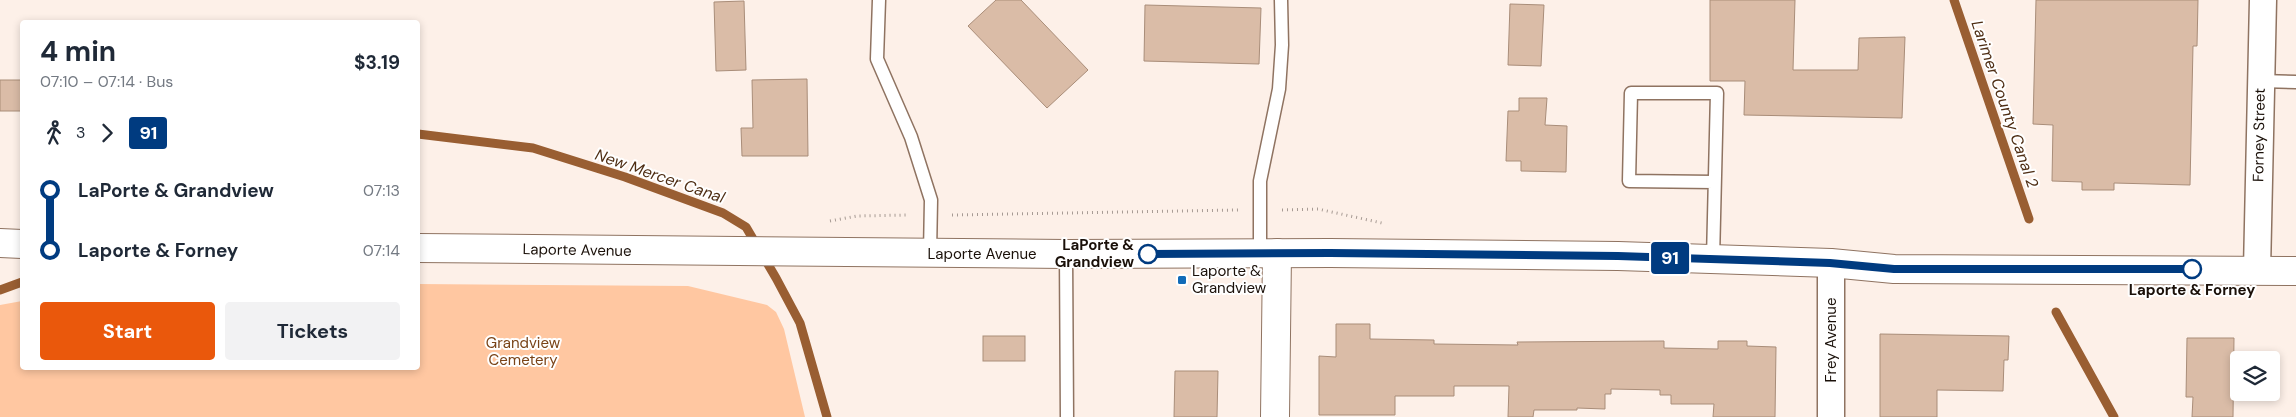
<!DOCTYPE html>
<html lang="en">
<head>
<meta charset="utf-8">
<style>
	body { margin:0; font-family:"DM Sans",sans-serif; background:#f2f2f3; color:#1f2937; height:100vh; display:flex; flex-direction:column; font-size:19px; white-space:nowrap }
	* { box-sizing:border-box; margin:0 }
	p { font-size:16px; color:#747a83 }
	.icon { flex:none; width:28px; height:28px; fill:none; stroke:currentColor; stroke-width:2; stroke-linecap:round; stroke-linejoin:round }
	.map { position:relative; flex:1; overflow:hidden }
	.drawer { position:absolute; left:20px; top:20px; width:400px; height:350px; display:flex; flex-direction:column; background:#fff; border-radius:5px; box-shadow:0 2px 8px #0003 }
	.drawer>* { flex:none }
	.badge { padding:0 10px; border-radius:4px; font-size:18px; line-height:32px }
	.buttons { position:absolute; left:2230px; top:351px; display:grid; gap:10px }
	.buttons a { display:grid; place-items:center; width:50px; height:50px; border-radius:5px; background:#fff; box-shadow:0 2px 8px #0003; font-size:25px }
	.map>.badge { position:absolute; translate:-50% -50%; box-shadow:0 0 0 2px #fff }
	.legs { display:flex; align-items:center; gap:8px; height:55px; padding:0 20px; font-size:16px }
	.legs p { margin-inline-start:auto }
	.headline { display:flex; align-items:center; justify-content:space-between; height:85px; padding:0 20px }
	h1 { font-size:28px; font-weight:700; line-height:38px }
	.action { display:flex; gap:10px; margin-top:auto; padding:10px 20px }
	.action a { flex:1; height:58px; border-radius:5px; background:#ea580c; color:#fff; font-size:20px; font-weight:700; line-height:58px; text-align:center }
	.action a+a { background:#f2f2f3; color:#1f2937 }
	ul { padding:0 20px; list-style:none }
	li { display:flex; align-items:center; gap:18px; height:60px; font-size:19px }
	li i { display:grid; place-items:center; width:8px; height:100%; margin:0 6px; background:currentColor }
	li i::after { content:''; width:12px; height:12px; margin:-6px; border:4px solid; border-radius:50%; background:#fff }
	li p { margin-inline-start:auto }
	li:first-child i { background:linear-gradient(#0000 50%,currentColor 0) }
	li:last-child i { background:linear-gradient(currentColor 50%,#0000 0) }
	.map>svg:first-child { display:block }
	.green { fill:#ffc7a1 }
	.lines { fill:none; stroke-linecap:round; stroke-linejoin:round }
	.stream { stroke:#995e32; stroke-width:9 }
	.building { fill:#dabca7; stroke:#a98d79 }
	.service-casing { stroke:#8f7361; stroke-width:15 }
	.minor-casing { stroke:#8f7361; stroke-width:29 }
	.tertiary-casing { stroke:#8f7361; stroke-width:30 }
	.path { stroke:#a69a93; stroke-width:3; stroke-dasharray:1 4; stroke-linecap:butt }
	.service { stroke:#fff; stroke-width:12 }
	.minor { stroke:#fff; stroke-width:26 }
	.tertiary { stroke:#fff; stroke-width:28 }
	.line-1-casing { stroke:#fff; stroke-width:11 }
	.line-1 { stroke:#003b80; stroke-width:8 }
	.stop-1-dot { fill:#fff; stroke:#003b80; stroke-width:2.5 }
	.poi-dot { fill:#116bb8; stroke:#fff; stroke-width:2 }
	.labels { text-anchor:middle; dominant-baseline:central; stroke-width:4; stroke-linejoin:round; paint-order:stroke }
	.street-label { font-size:15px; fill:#1a1009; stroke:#fff }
	.stop-label { font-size:15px; font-weight:bold; fill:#1a1009; stroke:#fff; text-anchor:end }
	.poi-label { font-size:15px; fill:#1a1009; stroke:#fff; text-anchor:start }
	.park-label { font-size:15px; fill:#7a4418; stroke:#fff }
	.water-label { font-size:16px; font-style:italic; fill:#4e2d13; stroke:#fff }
</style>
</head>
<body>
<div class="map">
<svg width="2296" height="417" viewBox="0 0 2296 417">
	<rect width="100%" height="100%" fill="#fdf0e8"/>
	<!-- green -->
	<polygon class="green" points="418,284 688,286 767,305 776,312 784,329 805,417 0,417 0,305 22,301 22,368 418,368"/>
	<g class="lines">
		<!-- stream -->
		<g class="stream">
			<polyline points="1954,0 2029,219"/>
			<polyline points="418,134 533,148 625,177 723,213 746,227 776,278 800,323 827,417"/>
			<polyline points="0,290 22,282"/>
			<polyline points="2056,312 2114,417"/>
		</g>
	</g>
	<!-- building -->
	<g class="building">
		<polygon points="996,0 1021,0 1088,70 1047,108 968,26"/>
		<polygon points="1710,0 1795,0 1793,70 1858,70 1859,38 1905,37 1902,118 1744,115 1745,81 1710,81"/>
		<polygon points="2036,0 2198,0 2197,46 2193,46 2190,185 2114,183 2114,190 2082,190 2082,182 2052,181 2053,125 2033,124"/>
		<polygon points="744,1 746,70 716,71 714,2"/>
		<polygon points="1510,4 1544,5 1541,66 1508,65"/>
		<polygon points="1145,5 1261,8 1259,64 1144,61"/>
		<polygon points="807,79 808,156 742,156 741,128 753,128 752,80"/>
		<rect x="0" y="80" width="22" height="31"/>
		<polygon points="1519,98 1547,98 1545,125 1567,126 1566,172 1521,171 1521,161 1506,161 1508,111 1519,111"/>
		<polygon points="1336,324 1370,324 1370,339 1434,340 1434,344 1518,345 1517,342 1664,341 1664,348 1718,349 1718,341 1747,341 1747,346 1776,347 1775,417 1713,417 1714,404 1671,404 1671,395 1660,395 1660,390 1611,389 1611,394 1605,394 1605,409 1577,408 1577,410 1534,410 1533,417 1508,417 1509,386 1454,386 1454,396 1395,396 1395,415 1319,415 1319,356 1336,357"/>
		<polygon points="1880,334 2009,336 2008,360 2004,360 2003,391 1937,390 1937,417 1880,417"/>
		<rect x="983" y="336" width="42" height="25"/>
		<polygon points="2187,338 2234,338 2233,417 2192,417 2193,397 2186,397"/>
		<polygon points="1175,371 1218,371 1217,417 1174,417"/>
	</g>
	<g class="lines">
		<!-- service casing -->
		<g class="service-casing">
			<g id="service">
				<polyline points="879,0 877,59 911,137 931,200 930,253"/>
				<polyline points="2260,81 2296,82"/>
				<polyline points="1260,253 1260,181 1279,89 1282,45 1281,0"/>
				<polyline points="1066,254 1067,417"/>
				<polyline points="1713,259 1717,93 1631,93 1629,181 1714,182"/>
			</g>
		</g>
		<!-- minor casing -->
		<g class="minor-casing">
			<g id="minor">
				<polyline points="1831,263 1831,417"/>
				<polyline points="2257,270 2263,0"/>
			</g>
		</g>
		<!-- tertiary casing -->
		<g class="tertiary-casing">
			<g id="tertiary">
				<polyline points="0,243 22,244"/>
				<polyline points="418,248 1066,254 1330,253 1618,256 1831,263 1894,269 2296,271"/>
				<polyline points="1275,417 1277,253"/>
			</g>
		</g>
		<!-- path -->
		<g class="path">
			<polyline points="1282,210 1318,209 1382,223"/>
			<polyline points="952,215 1238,210"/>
			<polyline points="830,221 857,216 909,215"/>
		</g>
		<!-- service -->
		<use href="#service" class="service"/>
		<!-- minor -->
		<use href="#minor" class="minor"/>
		<!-- tertiary -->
		<use href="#tertiary" class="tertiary"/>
	</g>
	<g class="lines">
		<!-- line-1 casing -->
		<g class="line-1-casing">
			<polyline id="line-1" points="1148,254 1330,253 1618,256 1830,263 1894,269 2192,269"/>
		</g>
		<!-- line-1 -->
		<use href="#line-1" class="line-1"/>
	</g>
	<!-- markers -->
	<g class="stop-1-dot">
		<circle cx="1148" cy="254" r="9"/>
		<circle cx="2192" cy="269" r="9"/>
	</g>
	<rect class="poi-dot" x="1177" y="275" width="10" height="10" rx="2.5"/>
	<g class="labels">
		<!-- street labels -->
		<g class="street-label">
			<text transform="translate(2259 135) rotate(-89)">Forney Street</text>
			<text transform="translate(577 250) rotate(1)">Laporte Avenue</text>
			<text x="982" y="254">Laporte Avenue</text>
			<text transform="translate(1831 340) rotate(-90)">Frey Avenue</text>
		</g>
		<!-- stop labels -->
		<g class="stop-label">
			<text x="1134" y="245">LaPorte &amp;<tspan x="1134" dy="17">Grandview</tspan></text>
			<text x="2192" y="290" text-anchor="middle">Laporte &amp; Forney</text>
		</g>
		<!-- poi labels -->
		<g class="poi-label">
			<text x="1192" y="271">Laporte &amp;<tspan x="1192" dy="17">Grandview</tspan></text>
		</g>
		<!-- park labels -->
		<g class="park-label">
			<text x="523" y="343">Grandview<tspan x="523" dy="17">Cemetery</tspan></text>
		</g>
		<!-- water labels -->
		<g class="water-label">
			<text transform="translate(2005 104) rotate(71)">Larimer County Canal 2</text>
			<text transform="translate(660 176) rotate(19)">New Mercer Canal</text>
		</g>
	</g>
</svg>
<div class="buttons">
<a><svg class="icon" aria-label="layers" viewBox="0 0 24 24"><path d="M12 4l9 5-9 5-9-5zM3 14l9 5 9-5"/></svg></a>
</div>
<b class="badge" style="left:1670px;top:258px;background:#003b80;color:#fff">91</b>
<section class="drawer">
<div class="headline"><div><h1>4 min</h1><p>07:10 – 07:14 · Bus</p></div><b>$3.19</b></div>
<div class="legs"><svg class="icon" aria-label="walk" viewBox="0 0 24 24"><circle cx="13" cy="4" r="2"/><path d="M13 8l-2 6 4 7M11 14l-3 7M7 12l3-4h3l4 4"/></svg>3<svg class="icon" aria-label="forward" viewBox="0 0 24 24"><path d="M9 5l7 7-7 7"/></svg><b class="badge" style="background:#003b80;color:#fff">91</b></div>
<ul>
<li><i style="color:#003b80"></i><b>LaPorte &amp; Grandview</b><p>07:13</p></li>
<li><i style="color:#003b80"></i><b>Laporte &amp; Forney</b><p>07:14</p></li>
</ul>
<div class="action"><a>Start</a><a>Tickets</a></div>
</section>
</div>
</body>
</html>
